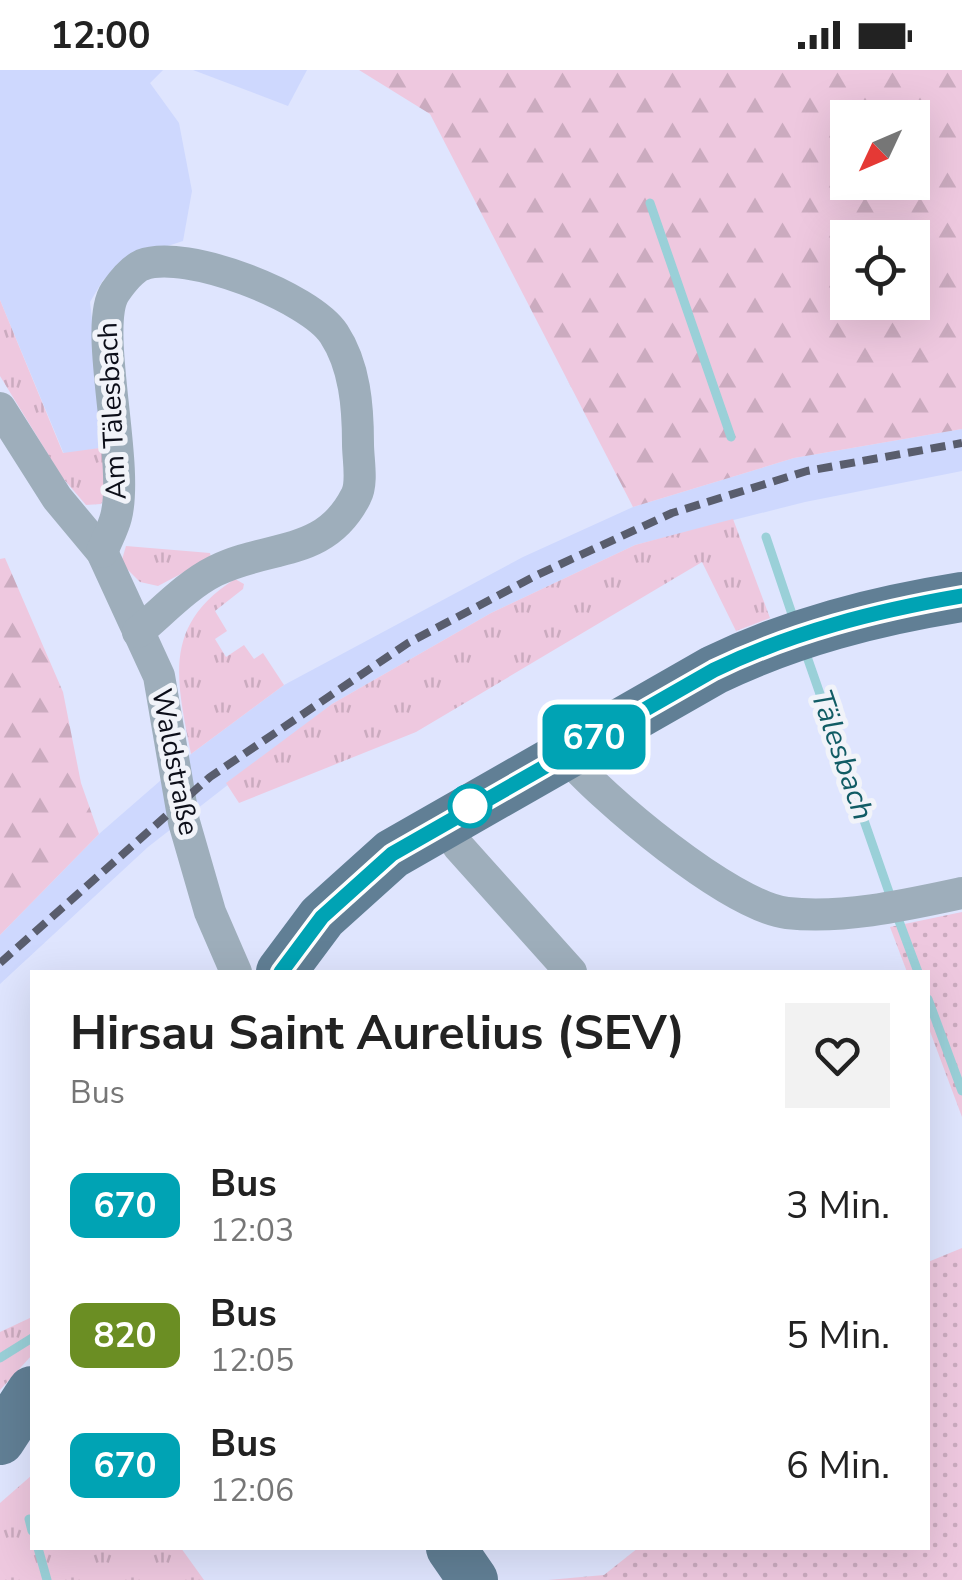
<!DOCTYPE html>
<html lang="de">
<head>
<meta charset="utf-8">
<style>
	body { margin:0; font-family:"Nunito Sans",sans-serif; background:#f2f2f2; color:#222; height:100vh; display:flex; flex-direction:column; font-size:38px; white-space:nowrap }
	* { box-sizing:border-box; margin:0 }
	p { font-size:32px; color:#767676 }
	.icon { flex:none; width:55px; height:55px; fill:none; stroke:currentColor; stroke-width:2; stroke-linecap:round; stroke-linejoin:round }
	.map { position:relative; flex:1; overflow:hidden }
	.sheet { position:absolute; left:30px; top:900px; width:900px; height:580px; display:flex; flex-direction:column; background:#fff; border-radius:0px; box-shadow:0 10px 40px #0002 }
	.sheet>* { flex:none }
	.badge { padding:0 20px; border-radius:15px; font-size:35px; line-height:65px }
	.needle { width:65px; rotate:226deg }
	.controls { position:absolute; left:830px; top:30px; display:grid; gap:20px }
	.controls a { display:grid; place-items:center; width:100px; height:100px; border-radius:0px; background:#fff; box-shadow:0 10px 40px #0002; font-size:50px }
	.map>.badge { position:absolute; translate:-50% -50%; box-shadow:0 0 0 5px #fff }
	.round { display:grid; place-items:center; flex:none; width:105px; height:105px; border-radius:0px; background:#f2f2f2 }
	.overview { display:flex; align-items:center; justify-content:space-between; height:170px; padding:0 40px }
	h1 { font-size:48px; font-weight:700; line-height:75px }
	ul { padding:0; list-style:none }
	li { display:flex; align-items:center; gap:30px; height:130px; padding:0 40px }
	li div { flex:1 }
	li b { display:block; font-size:38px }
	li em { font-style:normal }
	li .badge { min-width:110px; font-weight:700; text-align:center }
	.status { display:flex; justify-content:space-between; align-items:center; height:70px; padding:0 50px; background:#fff; direction:ltr }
	.status svg { height:28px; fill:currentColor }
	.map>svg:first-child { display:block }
	.built { fill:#ced8fe }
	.grass { fill:url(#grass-tufts) }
	.forest { fill:url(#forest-firs); fill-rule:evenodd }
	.park { fill:url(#park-dots) }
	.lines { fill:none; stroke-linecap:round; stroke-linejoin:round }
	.stream { stroke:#9ad0d8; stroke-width:9 }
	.minor { stroke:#9eaebb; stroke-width:32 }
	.primary { stroke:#617f95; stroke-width:50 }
	.rail { stroke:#595d6d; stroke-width:8; stroke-dasharray:15 8; stroke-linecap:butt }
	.line-casing { stroke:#fff; stroke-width:22 }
	.line { stroke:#00a3b4; stroke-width:15 }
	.stop-dot { fill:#fff; stroke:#00a3b4; stroke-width:5 }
	.labels { text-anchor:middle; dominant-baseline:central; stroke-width:10; stroke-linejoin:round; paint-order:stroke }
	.street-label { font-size:28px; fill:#0c0e19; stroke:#f1f3f9 }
	.water-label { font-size:30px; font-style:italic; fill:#115c65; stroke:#f1f3f9 }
</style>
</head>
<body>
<div class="status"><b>12:00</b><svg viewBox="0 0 49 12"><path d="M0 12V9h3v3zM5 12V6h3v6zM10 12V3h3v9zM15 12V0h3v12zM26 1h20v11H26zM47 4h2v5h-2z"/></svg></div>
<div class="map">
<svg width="962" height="1510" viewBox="0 0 962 1510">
	<defs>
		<pattern id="grass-tufts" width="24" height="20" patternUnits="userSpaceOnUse" patternTransform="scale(2.5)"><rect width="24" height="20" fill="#eec8df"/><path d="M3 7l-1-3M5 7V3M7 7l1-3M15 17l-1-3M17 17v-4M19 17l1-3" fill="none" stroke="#cbabbf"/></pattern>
		<pattern id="forest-firs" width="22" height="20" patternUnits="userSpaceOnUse" patternTransform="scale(2.5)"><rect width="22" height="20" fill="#eec8df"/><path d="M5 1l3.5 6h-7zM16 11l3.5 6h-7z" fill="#cbabbf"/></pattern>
		<pattern id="park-dots" width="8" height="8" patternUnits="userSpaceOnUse" patternTransform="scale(2.5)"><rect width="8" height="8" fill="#eec8df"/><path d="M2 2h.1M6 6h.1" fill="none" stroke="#cbabbf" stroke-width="1.8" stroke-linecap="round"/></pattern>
	</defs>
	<rect width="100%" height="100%" fill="#dfe5fe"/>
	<!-- built -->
	<g class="built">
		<polygon points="0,0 163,0 150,13 179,53 192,121 183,171 131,188 103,210 90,232 107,377 64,384 0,230"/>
		<polygon points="193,0 307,0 288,36"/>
		<polygon points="962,359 962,401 805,432 635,475 491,543 332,634 148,777 0,914 0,865 99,764 191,684 284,615 523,487 633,437 794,388"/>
	</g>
	<!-- grass -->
	<g class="grass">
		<polygon points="0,230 63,383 107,377 107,424 101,434 86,435 62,407 0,306"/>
		<polygon points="733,449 770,548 736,561 702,492 416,662 239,733 226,713 332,634 491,543 635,475"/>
		<polygon points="126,476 210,483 211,488 158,516 140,512 121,493"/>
		<path d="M 235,509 L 244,514 L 243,519 L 215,541 L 227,561 L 215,569 L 226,587 L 244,575 L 254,589 L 263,583 L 284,615 L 191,684 C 177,611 161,556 235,509 Z"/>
		<polygon points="32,1247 32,1285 0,1320 0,1262"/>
		<polygon points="32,1405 32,1478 181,1478 204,1510 0,1510 0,1433"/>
	</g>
	<!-- forest -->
	<g class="forest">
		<path d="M 359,0 L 962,0 L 962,359 L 794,388 L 633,437 L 430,44 ZM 848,48 L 912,48 L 912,112 L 848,112 ZM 848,168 L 912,168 L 912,232 L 848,232 Z"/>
		<polygon points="5,488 63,622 81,713 99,764 0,865 0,489"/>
	</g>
	<!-- park -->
	<g class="park">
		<polygon points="962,842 962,1047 928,956 928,902 907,902 890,857"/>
		<polygon points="962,1178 962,1510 548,1510 604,1505 638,1478 928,1478 928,1192"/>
	</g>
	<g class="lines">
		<!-- stream -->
		<g class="stream">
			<polyline points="650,133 731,367"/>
			<polyline points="766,467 794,550"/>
			<polyline points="804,578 891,828"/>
			<polyline points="896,843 918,902"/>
			<polyline points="928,929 962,1021"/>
			<polyline points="0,1288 32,1268"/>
			<polyline points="29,1449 32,1461"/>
			<polyline points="38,1478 47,1510"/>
		</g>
		<!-- minor -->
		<g class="minor">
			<polyline points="0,338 57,428 102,482 159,606 184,752 210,842 236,902"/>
			<path d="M 102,482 C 106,471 113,459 116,447 C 130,393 92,257 115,222 C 122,212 131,200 142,195 C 185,178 310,227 334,264 C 355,296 358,337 358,374 C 358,389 363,413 356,426 C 325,488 269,474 215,501 C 187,515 162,542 138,562"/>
			<path d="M 564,683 C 601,728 730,836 787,843 C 845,849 906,835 962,823"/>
			<polyline points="458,776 571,902"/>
		</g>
		<!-- primary -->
		<g class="primary">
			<path d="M 281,902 L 322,847 L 392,784 L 714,600 C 793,562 875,541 962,527"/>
			<polyline points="0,1370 32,1321"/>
			<polyline points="451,1478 473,1510"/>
		</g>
		<!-- rail -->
		<polyline class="rail" points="0,893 210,707 408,573 537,505 672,443 807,401 962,373"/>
	</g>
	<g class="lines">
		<!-- line casing -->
		<g class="line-casing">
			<path id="line" d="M 281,902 L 322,847 L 392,784 L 714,600 C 793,562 875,541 962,526"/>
		</g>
		<!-- line -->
		<use href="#line" class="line"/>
	</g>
	<!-- markers -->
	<circle class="stop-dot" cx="470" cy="736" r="20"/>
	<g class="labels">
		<!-- street labels -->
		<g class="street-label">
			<text transform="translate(112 341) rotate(-93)">Am Tälesbach</text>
			<text transform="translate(175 692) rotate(79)">Waldstraße</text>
		</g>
		<!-- water labels -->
		<g class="water-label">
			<text transform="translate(842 685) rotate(71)">Tälesbach</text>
		</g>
	</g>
</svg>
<div class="controls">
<a><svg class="needle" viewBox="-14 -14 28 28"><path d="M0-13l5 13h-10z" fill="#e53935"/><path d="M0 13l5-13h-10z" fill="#767676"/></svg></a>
<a><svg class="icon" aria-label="locate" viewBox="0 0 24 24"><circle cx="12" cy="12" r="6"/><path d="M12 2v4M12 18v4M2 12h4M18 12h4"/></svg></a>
</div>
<b class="badge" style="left:594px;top:667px;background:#00a3b4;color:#fff">670</b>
<section class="sheet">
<div class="overview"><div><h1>Hirsau Saint Aurelius (SEV)</h1><p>Bus</p></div><a class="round"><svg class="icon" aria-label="heart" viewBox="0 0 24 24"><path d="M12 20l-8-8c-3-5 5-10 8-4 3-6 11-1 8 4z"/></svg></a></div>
<ul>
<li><span class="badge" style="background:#00a3b4;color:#fff">670</span><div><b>Bus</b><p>12:03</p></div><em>3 Min.</em></li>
<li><span class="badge" style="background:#6b8e23;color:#fff">820</span><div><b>Bus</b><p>12:05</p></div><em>5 Min.</em></li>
<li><span class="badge" style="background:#00a3b4;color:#fff">670</span><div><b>Bus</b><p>12:06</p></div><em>6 Min.</em></li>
</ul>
</section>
</div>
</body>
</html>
